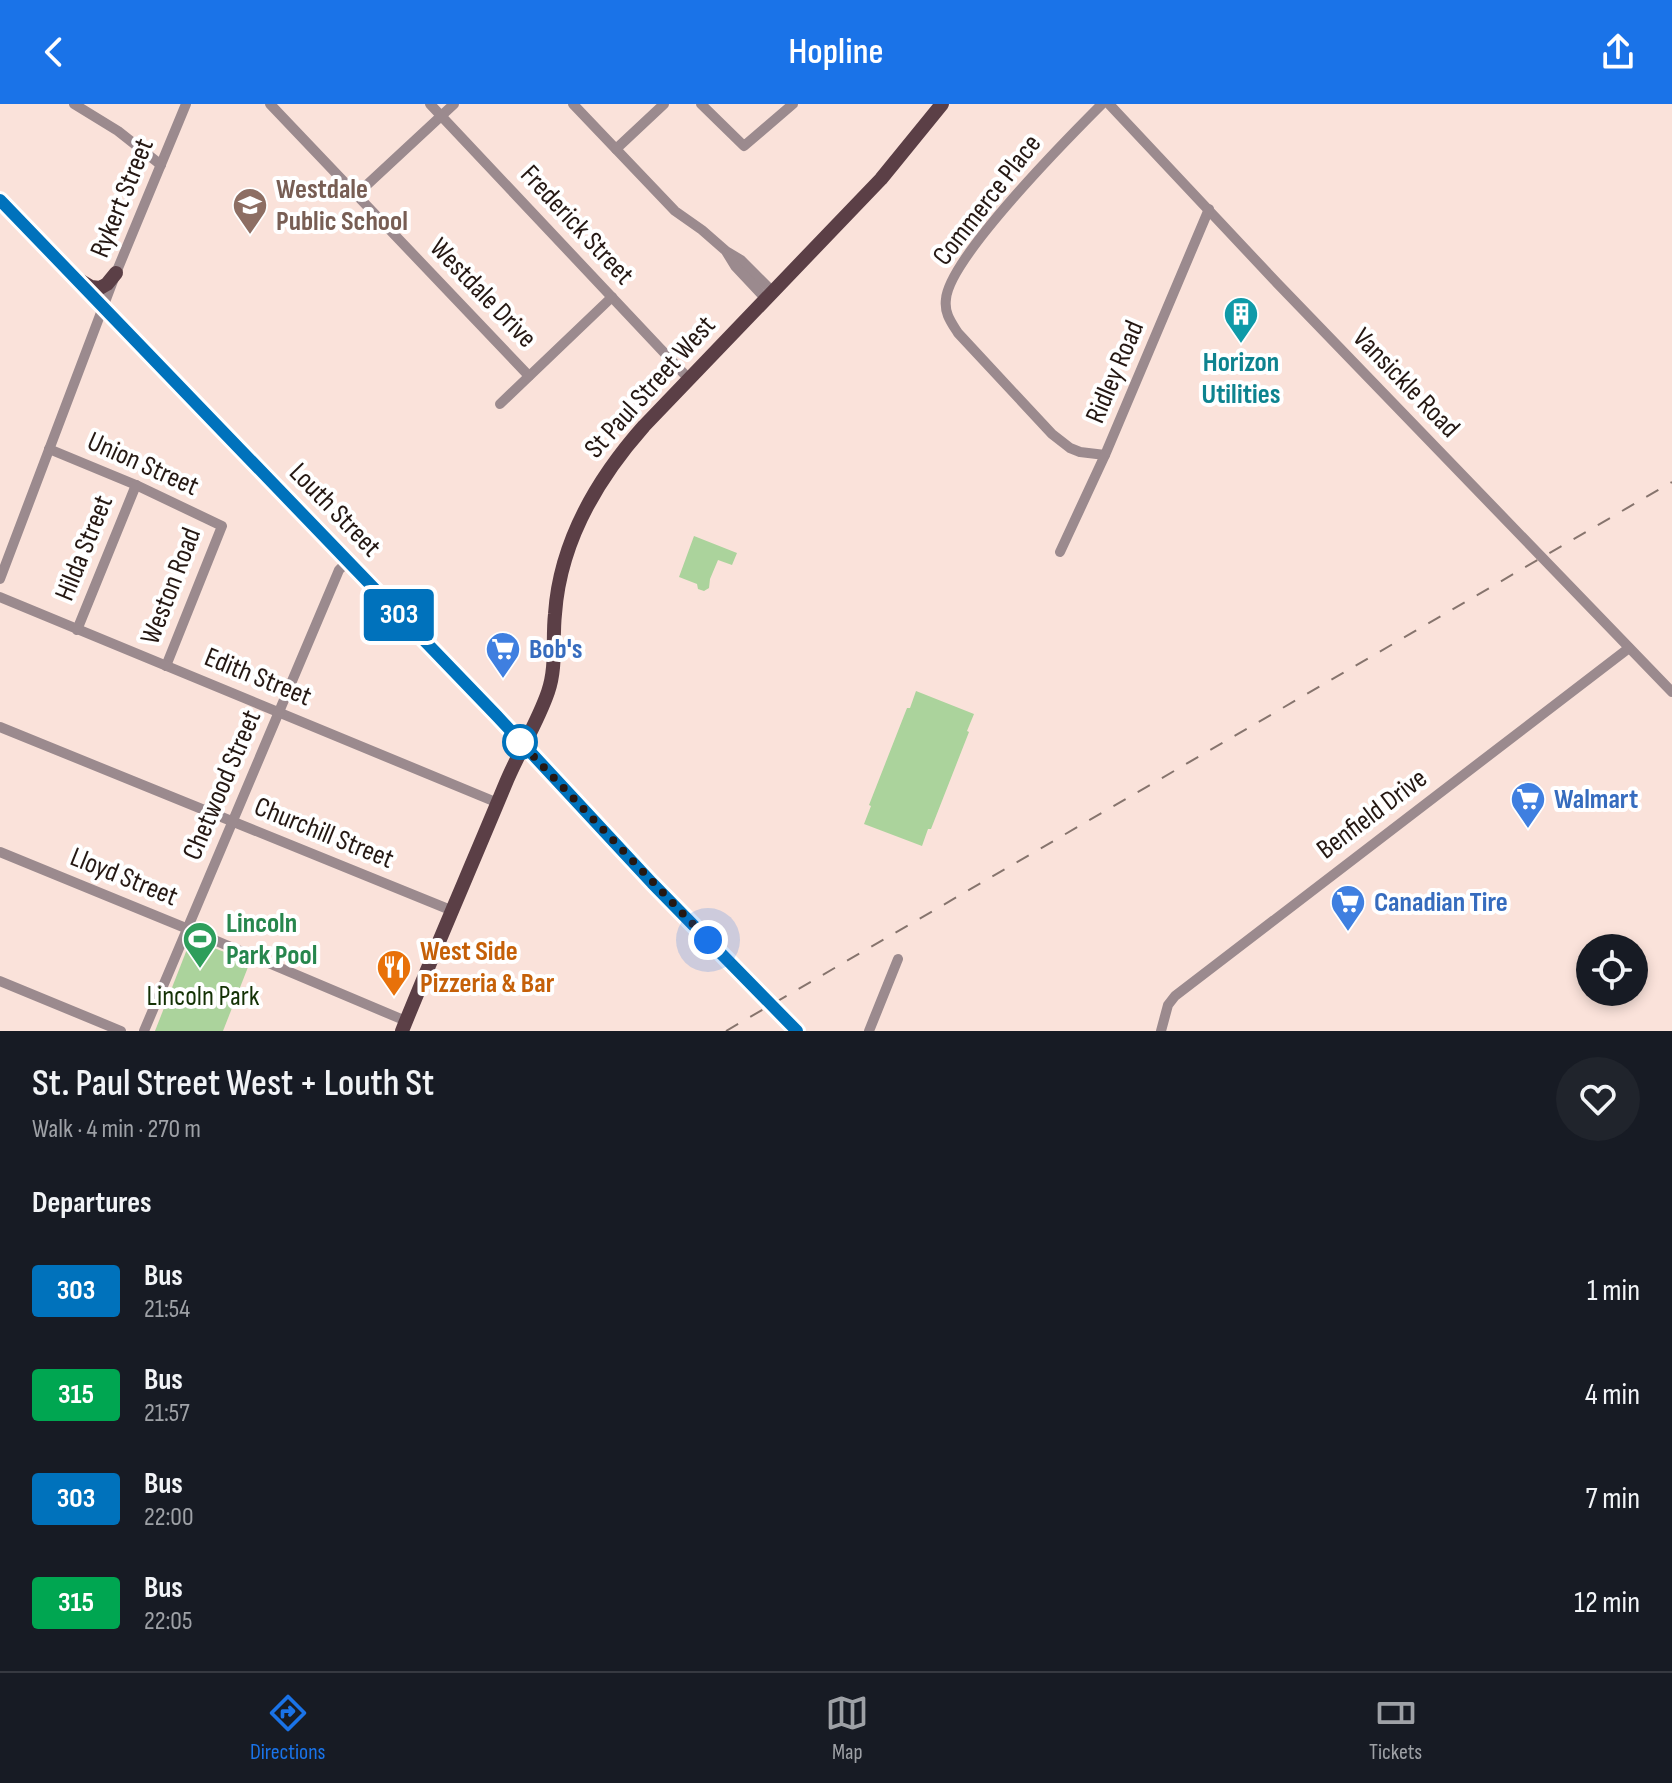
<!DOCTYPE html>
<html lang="en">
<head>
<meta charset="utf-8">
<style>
	body { margin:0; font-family:"Sofia Sans Condensed",sans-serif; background:#20242c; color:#f1f3f6; height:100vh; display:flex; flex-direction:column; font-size:30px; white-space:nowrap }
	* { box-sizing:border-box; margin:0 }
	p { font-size:26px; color:#9ea1a6 }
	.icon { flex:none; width:44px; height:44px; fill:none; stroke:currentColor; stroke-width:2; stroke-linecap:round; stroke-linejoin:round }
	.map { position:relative; height:927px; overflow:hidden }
	.drawer { display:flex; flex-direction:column; background:#171b24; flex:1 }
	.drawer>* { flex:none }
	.badge { padding:0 16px; border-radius:6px; font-size:28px; line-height:52px }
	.buttons { position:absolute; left:1576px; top:830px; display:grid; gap:16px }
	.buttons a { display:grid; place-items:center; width:72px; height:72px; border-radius:50%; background:#171b24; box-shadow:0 4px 12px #0003; font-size:40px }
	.you { position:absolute; width:40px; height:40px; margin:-20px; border:6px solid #fff; border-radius:50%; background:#1a73e8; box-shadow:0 0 0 12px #1a73e833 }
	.map>.badge { position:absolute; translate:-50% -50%; box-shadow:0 0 0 4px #fff }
	h2 { padding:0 32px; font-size:30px; line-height:72px }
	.round { display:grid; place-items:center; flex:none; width:84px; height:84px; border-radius:42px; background:#20242c }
	.headline { display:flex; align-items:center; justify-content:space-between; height:136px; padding:0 32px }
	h1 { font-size:38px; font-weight:600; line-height:60px }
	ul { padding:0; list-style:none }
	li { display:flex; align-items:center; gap:24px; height:104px; padding:0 32px }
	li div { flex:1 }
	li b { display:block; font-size:30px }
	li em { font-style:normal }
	li .badge { min-width:88px; font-weight:700; text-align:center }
	header { display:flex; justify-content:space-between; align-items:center; height:104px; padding:0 32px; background:#1a73e8; color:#fff; font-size:36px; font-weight:600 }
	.tabs { display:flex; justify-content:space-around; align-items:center; height:112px; border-top:2px solid #363941; background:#171b24; font-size:22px; color:#9ea1a6 }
	.tabs a { display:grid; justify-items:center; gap:4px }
	.tabs .active { color:#1a73e8 }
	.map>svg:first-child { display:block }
	.green { fill:#abd39c }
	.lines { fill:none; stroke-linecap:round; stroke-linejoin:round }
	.minor { stroke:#9b8a8e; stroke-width:10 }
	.major { stroke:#5b3f46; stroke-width:14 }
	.rail { stroke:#86746d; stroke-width:2; stroke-dasharray:14 14; stroke-linecap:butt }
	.line-casing { stroke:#fff; stroke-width:18 }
	.line { stroke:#0072bc; stroke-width:12 }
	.walk { stroke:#251813; stroke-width:8; stroke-dasharray:0 14.4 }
	.stop-dot { fill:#fff; stroke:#0072bc; stroke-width:4 }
	.labels { text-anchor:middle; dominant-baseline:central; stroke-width:8; stroke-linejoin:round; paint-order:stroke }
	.education-label { font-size:28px; font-weight:bold; fill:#785e54; stroke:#fff; text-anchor:start }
	.street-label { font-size:28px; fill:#251813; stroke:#fff }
	.culture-label { font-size:28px; font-weight:bold; fill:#0d838f; stroke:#fff }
	.shop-label { font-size:28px; font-weight:bold; fill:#366cbe; stroke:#fff; text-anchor:start }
	.leisure-label { font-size:28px; font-weight:bold; fill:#27864d; stroke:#fff; text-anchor:start }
	.food-label { font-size:28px; font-weight:bold; fill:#c56008; stroke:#fff; text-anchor:start }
	.park-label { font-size:28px; fill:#143205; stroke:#fff }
</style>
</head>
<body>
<header><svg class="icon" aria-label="back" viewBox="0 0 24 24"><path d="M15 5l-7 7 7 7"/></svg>Hopline<svg class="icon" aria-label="share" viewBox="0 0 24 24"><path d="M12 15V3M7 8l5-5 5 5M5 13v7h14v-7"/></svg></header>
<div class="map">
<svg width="1672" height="927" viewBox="0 0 1672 927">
	<rect width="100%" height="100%" fill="#fae2da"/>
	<!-- green -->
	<g class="green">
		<polygon points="694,432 737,449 732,461 718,456 710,475 709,484 704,487 698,485 697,480 679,473"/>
		<polygon points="916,587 974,610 967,627 969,628 931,725 928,725 922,742 864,720 871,702 869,701 907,604 910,604"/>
		<polygon points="191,835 250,858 223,927 155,927"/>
	</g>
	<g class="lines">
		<!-- minor -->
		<g class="minor">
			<polyline points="74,0 118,27 161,61"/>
			<polyline points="270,0 529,272"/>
			<polyline points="430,0 688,274"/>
			<polyline points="573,0 675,107 702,126 726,147 741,156 773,188"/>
			<polyline points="701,0 744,42 793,0"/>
			<path d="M 1102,0 C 1069,33 949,154 946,195 C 944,209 951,218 958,229 L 1052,330 L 1070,344 L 1080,348 L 1105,351"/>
			<polyline points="1109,0 1277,179 1672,588"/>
			<polyline points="616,45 664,0"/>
			<polyline points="356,91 454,0"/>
			<polyline points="727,149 735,162 766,195"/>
			<polyline points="500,300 612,193"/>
			<polyline points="49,345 136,381 222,422 166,562"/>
			<polyline points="1060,448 1105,351 1209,105"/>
			<polyline points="0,475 116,169 186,0"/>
			<polyline points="0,493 498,699"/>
			<polyline points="77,526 136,381"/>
			<polyline points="0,623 453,807"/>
			<polyline points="0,748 188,825 406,917"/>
			<polyline points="0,877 121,927"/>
			<polyline points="144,927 339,466 348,457"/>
			<polyline points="869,927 898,855"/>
			<polyline points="1161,927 1168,901 1175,892 1629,544"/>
		</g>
		<!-- major -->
		<g class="major">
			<polyline points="0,96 497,612 636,762 797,927"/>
			<polyline points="81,177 91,183 100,184 107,180 116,169"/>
			<path d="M 402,927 C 435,845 471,763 505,681 C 518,649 537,620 548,588 C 557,562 552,536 555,510 C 560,437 597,375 644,322 L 881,75 L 942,0"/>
		</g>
		<!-- rail -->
		<polyline class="rail" points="726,927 1672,378"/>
	</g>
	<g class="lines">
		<!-- line casing -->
		<g class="line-casing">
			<polyline id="line" points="0,96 497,612 652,779 797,927"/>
		</g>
		<!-- line -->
		<use href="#line" class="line"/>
		<!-- walk -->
		<polyline class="walk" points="520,638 517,635 708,836"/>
	</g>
	<!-- icons -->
	<defs>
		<g id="school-pin" transform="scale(1.8)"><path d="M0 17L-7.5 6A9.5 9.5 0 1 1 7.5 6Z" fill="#8d6e63" stroke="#fff"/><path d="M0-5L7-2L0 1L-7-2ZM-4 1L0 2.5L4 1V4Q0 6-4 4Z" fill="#fff"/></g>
		<g id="building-pin" transform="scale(1.8)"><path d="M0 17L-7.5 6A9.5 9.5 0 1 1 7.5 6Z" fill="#0f9aa8" stroke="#fff"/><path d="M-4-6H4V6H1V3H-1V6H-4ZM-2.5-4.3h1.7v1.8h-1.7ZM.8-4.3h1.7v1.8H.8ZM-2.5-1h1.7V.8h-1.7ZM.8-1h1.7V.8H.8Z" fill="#fff"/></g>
		<g id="supermarket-pin" transform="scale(1.8)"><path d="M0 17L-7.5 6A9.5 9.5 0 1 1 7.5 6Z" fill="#3f7fe0" stroke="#fff"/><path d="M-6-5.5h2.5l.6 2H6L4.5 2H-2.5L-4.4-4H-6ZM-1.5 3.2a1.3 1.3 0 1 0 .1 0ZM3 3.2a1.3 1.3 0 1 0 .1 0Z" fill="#fff"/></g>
		<g id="stadium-pin" transform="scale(1.8)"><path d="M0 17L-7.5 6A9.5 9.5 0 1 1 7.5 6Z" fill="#2e9e5b" stroke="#fff"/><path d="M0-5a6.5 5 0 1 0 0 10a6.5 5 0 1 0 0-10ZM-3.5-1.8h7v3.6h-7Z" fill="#fff"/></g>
		<g id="restaurant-pin" transform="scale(1.8)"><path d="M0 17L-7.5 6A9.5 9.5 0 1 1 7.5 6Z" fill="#e8710a" stroke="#fff"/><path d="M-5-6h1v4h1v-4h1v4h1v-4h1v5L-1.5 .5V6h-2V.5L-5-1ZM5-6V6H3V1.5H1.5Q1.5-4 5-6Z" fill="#fff"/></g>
	</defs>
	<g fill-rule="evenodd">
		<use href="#school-pin" x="250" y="101"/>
		<use href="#building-pin" x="1241" y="210"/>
		<use href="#supermarket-pin" x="503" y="545"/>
		<use href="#supermarket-pin" x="1528" y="695"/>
		<use href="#supermarket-pin" x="1348" y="798"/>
		<use href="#stadium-pin" x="200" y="835"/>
		<use href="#restaurant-pin" x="394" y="863"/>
	</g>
	<!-- markers -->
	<circle class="stop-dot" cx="520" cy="638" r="16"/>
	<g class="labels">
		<!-- education labels -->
		<g class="education-label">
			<text x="276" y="85">Westdale<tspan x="276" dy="32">Public School</tspan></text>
		</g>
		<!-- street labels -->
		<g class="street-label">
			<text transform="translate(122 94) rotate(-68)">Rykert Street</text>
			<text transform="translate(987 96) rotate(-52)">Commerce Place</text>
			<text transform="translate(577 121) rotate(47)">Frederick Street</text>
			<text transform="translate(483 189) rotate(46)">Westdale Drive</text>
			<text transform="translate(1115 268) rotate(-67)">Ridley Road</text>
			<text transform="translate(1406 279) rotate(46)">Vansickle Road</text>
			<text transform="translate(650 283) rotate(-48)">St Paul Street West</text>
			<text transform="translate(143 360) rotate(24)">Union Street</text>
			<text transform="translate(335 406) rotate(46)">Louth Street</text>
			<text transform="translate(84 444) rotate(-68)">Hilda Street</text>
			<text transform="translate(171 482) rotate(-69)">Weston Road</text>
			<text transform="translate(258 573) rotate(22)">Edith Street</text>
			<text transform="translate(222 681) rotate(-67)">Chetwood Street</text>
			<text transform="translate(1372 710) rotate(-37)">Benfield Drive</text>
			<text transform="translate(324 729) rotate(22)">Churchill Street</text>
			<text transform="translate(124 773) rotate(22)">Lloyd Street</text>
		</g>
		<!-- culture labels -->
		<g class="culture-label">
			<text x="1241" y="258">Horizon<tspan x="1241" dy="32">Utilities</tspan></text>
		</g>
		<!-- shop labels -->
		<g class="shop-label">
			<text x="529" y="545">Bob's</text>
			<text x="1554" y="695">Walmart</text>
			<text x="1374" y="798">Canadian Tire</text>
		</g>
		<!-- leisure labels -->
		<g class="leisure-label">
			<text x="226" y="819">Lincoln<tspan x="226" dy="32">Park Pool</tspan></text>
		</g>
		<!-- food labels -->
		<g class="food-label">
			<text x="420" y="847">West Side<tspan x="420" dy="32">Pizzeria &amp; Bar</tspan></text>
		</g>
		<!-- park labels -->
		<g class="park-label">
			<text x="203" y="892">Lincoln Park</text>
		</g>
	</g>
</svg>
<div class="buttons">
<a><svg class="icon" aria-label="locate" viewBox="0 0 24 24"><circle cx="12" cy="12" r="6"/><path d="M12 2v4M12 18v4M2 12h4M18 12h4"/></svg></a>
</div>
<div class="you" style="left:708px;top:836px"></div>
<b class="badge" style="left:399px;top:511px;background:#0072bc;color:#fff">303</b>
</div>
<section class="drawer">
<div class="headline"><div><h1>St. Paul Street West + Louth St</h1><p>Walk · 4 min · 270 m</p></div><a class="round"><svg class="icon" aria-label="heart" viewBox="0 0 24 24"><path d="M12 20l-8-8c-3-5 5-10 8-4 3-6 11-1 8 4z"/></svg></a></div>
<h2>Departures</h2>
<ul>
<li><span class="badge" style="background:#0072bc;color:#fff">303</span><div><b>Bus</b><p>21:54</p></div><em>1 min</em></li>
<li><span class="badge" style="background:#00a651;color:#fff">315</span><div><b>Bus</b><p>21:57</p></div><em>4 min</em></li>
<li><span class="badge" style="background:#0072bc;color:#fff">303</span><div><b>Bus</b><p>22:00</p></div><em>7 min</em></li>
<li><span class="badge" style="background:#00a651;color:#fff">315</span><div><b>Bus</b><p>22:05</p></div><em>12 min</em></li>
</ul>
</section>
<nav class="tabs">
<a class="active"><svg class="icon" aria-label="directions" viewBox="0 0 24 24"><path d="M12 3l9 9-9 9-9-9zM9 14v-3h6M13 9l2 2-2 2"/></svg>Directions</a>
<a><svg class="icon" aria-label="map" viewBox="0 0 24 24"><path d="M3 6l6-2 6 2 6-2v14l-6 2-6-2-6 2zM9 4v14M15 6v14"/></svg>Map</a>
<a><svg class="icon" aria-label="tickets" viewBox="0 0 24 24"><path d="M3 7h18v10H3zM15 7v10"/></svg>Tickets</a>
</nav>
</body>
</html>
